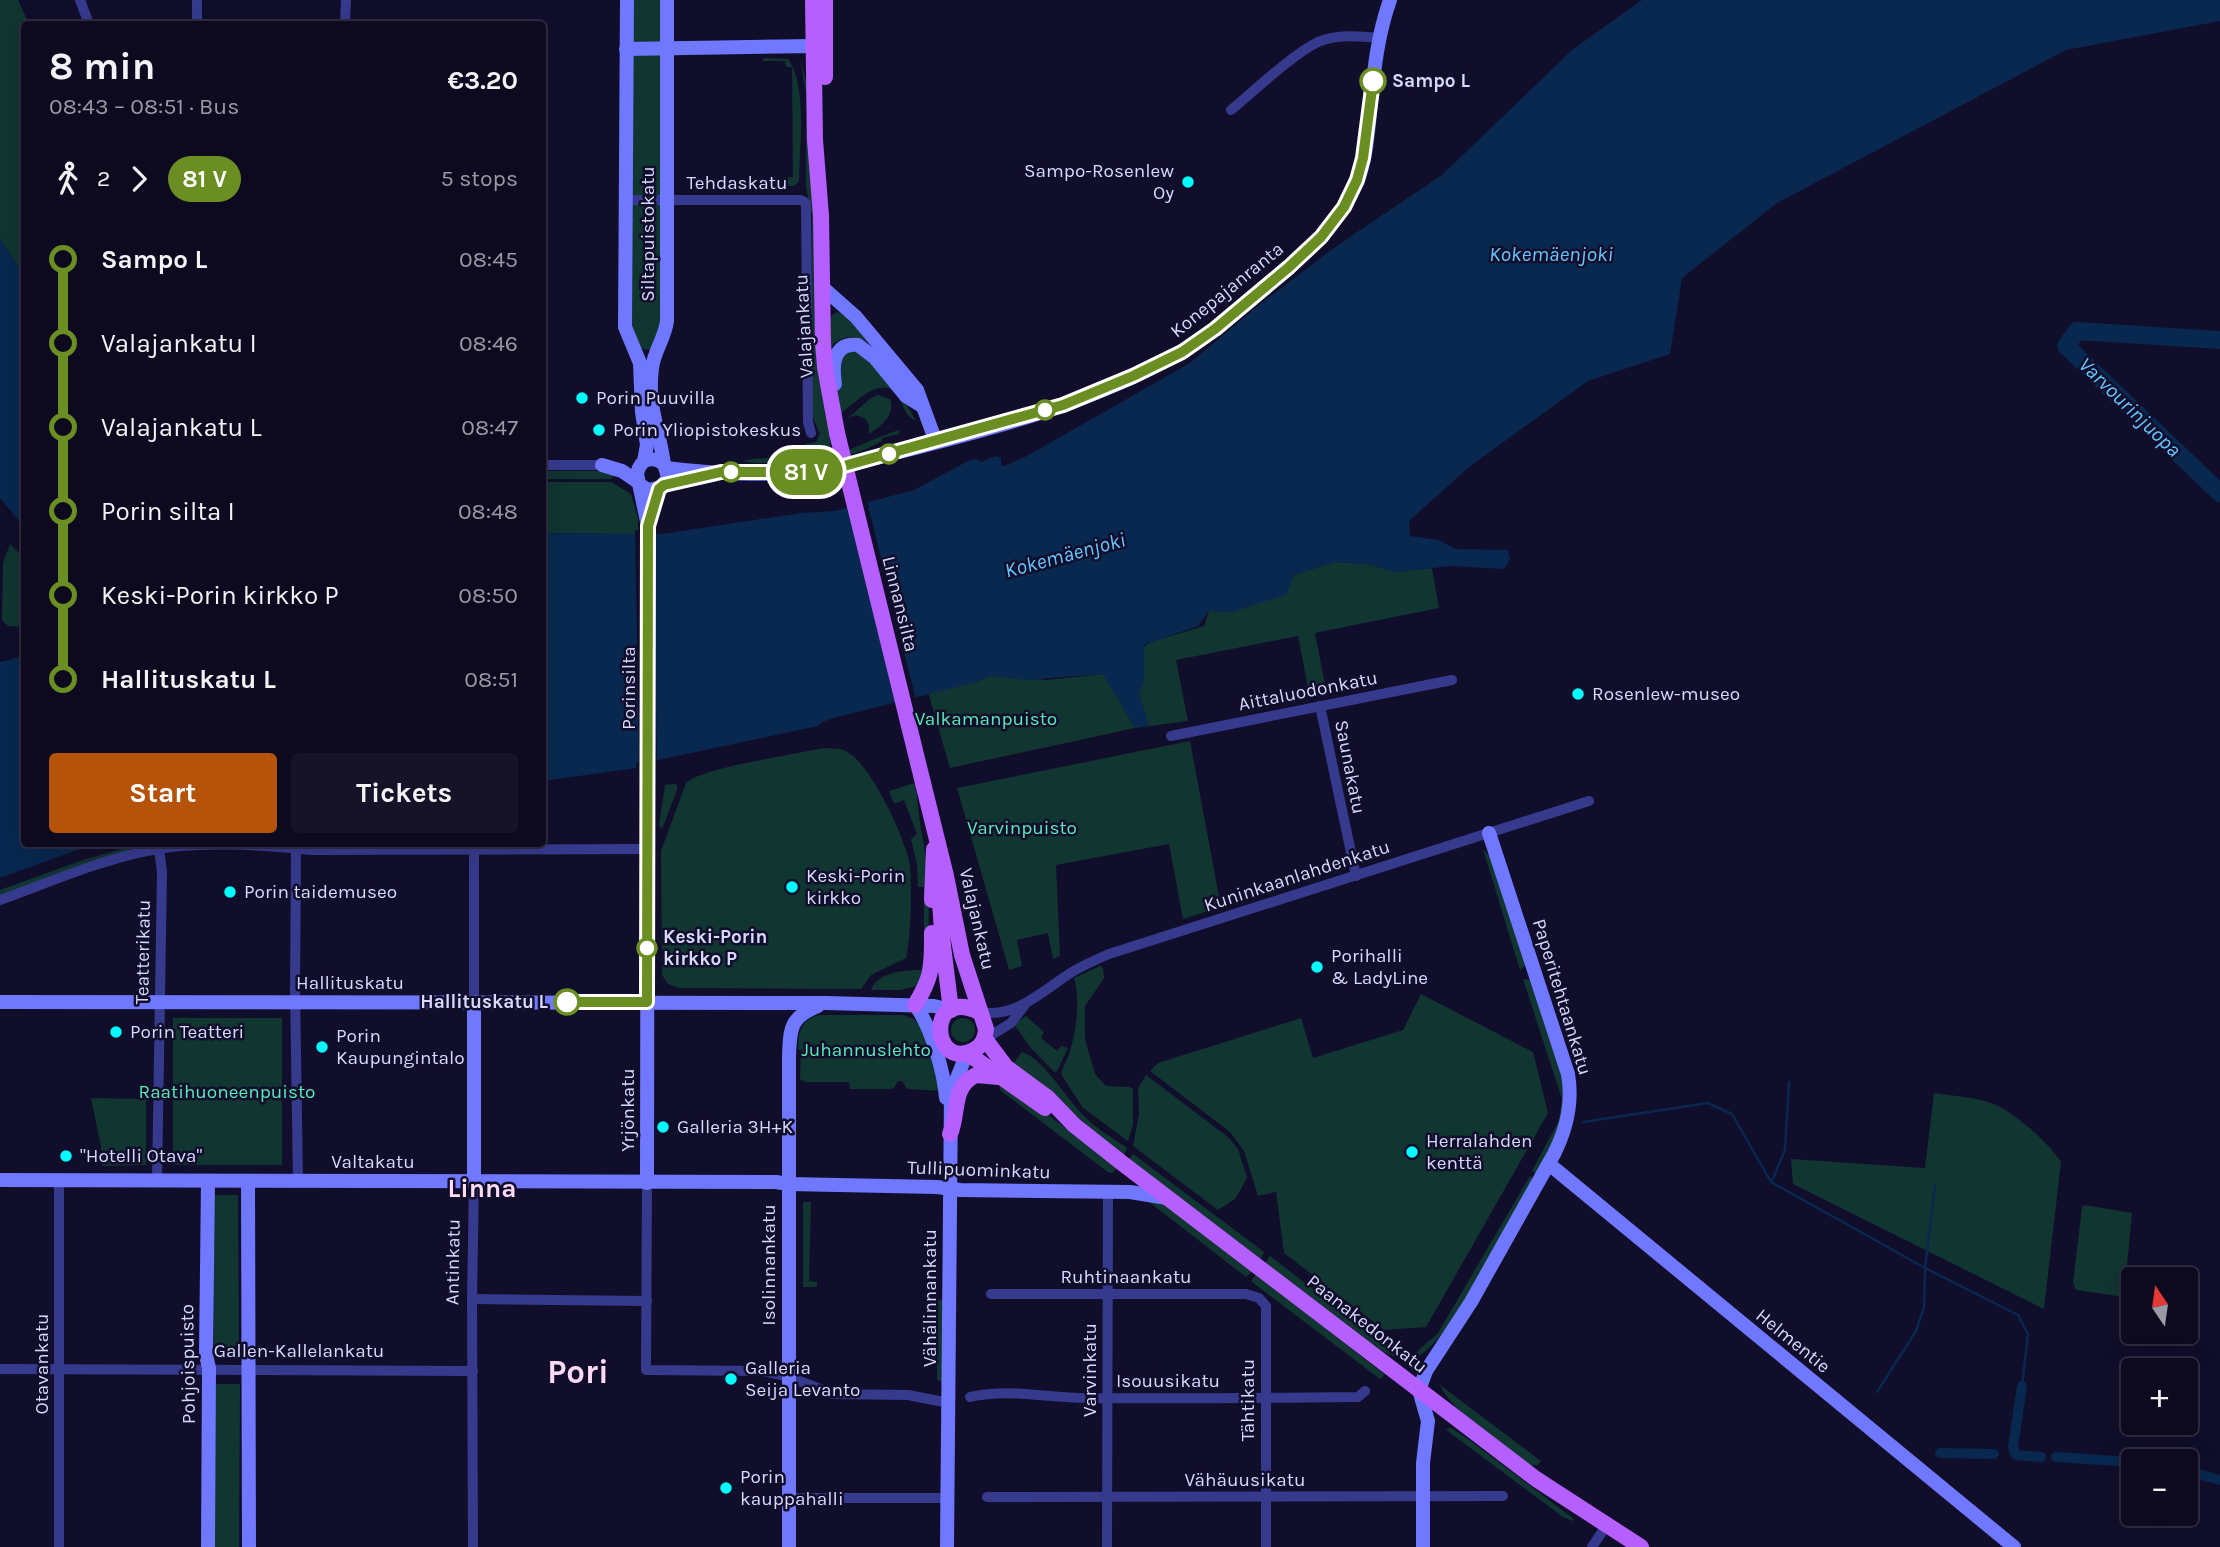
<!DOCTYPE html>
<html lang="en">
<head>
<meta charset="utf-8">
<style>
	body { margin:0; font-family:Karla,sans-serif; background:#161329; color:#f1f3f6; height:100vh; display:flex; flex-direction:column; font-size:26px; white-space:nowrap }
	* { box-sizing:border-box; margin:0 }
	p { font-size:23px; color:#9a9aa5 }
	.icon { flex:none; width:38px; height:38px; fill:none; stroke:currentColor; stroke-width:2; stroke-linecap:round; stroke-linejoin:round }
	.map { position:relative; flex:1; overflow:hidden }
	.panel { position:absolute; left:21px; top:21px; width:525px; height:826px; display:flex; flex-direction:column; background:#0d0a20; border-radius:7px; box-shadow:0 7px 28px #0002,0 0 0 2px #2d2b3e }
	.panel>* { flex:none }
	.badge { padding:0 14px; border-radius:23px; font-size:24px; line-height:46px }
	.needle { width:46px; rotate:347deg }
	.fabs { position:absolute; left:2121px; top:1267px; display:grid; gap:14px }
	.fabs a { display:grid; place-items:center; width:77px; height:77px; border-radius:7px; background:#0d0a20; box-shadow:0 7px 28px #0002,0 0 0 2px #2d2b3e; font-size:35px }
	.map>.badge { position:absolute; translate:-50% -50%; box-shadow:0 0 0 4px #fff }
	.legs { display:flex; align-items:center; gap:10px; height:77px; padding:0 28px; font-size:23px }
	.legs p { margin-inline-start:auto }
	.summary { display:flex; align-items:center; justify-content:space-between; height:119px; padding:0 28px }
	h1 { font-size:38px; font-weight:700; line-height:52px }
	.primary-button { display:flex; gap:14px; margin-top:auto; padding:14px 28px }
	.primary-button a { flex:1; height:80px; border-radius:7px; background:#b45309; color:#fff; font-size:28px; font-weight:700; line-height:80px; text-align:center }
	.primary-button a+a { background:#161329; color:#f1f3f6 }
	ul { padding:0 28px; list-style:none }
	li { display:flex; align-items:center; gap:24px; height:84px; font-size:26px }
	li i { display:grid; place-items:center; width:10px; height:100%; margin:0 9px; background:currentColor }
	li i::after { content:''; width:18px; height:18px; margin:-9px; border:5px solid; border-radius:50%; background:#0d0a20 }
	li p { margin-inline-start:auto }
	li:first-child i { background:linear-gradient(#0000 50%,currentColor 0) }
	li:last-child i { background:linear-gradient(currentColor 50%,#0000 0) }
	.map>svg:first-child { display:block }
	.green { fill:#113531 }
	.water { fill:#082850 }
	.pier { fill:#110e2b }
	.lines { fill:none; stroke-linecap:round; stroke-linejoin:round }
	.stream { stroke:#082850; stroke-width:2.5 }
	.canal { stroke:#082850; stroke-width:10 }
	.river { stroke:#082850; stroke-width:18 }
	.street { stroke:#363a8d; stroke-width:10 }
	.secondary { stroke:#6f78ff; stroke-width:14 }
	.primary { stroke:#b65fff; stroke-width:16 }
	.primary-bridge { stroke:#b65fff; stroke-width:16 }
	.line-1-casing { stroke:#fff; stroke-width:16 }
	.line-1 { stroke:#6b8e23; stroke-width:10 }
	.stop-1-dot { fill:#fff; stroke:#6b8e23; stroke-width:3.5 }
	.poi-dot { fill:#04fbff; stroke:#110e2b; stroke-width:2.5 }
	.labels { text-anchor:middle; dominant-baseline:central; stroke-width:5; stroke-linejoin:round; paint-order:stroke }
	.stop-label { font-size:19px; font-weight:bold; fill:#d9d8ff; stroke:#110e2b; text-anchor:start }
	.poi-label { font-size:19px; fill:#d9d8ff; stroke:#110e2b; text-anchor:start }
	.street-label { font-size:19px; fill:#d9d8ff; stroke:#110e2b }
	.park-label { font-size:19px; fill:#59eab9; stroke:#110e2b }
	.water-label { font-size:21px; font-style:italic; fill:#66c5ff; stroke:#110e2b }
	.district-label { font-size:26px; font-weight:bold; fill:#ffdaf5; stroke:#110e2b }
	.town-label { font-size:33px; font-weight:bold; fill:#ffdaf5; stroke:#110e2b }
</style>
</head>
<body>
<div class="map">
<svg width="2220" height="1547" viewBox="0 0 2220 1547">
	<rect width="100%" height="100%" fill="#110e2b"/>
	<!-- green -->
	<g class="green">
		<polygon points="0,0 18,0 29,24 24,24 24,275 0,239"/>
		<path d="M 632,0 L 660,0 L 663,326 L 651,349 C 641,352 635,344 631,335 Z"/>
		<path d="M 763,58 L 788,59 C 808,87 799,148 799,182 L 794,186 L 761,185 L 785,185 L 785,178 L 793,177 L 792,67 L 786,67 L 785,61 L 763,61 Z"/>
		<polygon points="800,60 807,84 815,217 816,359 831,436 830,449 808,453 805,450 805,444 816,442 820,434 811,413 812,215 806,187 806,92"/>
		<path d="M 837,312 L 849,316 L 870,344 C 856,334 840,335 829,349 L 828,318 Z"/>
		<path d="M 857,349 L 900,393 L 916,421 C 906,416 904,408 899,398 C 883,371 856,403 841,413 L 835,372 L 843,353 Z"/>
		<path d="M 878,395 L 890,399 C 896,415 881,426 869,434 L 869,425 L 866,419 L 856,415 L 848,418 L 871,398 Z"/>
		<path d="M 900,430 L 899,434 L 882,438 L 882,441 C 836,466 803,463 753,463 L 743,461 C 763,455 795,461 818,458 C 848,454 871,438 900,430 Z"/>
		<polygon points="543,471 602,471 617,474 610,479 543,479"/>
		<polygon points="543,482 611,482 631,494 638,517 638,534 543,533"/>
		<polygon points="10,544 24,558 24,627 8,626 2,620 3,563"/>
		<polygon points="1334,562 1367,564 1395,572 1432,568 1439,608 1315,633 1327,695 1310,698 1298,636 1176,660 1188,721 1135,728 950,768 928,692 991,676 1047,680 1103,674 1151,642 1204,626 1209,611 1233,612 1294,575"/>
		<polygon points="1190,741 1221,907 1183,919 1169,844 1056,865 1060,956 1053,959 1048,933 1017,940 1022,966 1009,970 957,788"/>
		<path d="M 823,748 C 833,749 841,747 849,753 C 871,766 907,841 910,866 C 912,889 911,937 906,958 L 871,975 L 861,989 L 679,988 L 668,984 L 662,975 L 661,851 L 686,783 C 700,768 798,754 823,748 Z"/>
		<path d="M 914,783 C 918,794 917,803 919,815 C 920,828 924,840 925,853 C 930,893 931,945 922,985 L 900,990 L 871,990 C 877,972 905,970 921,970 L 924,955 L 924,887 L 918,887 L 917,864 L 911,839 L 917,834 L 904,800 L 894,804 L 889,791 Z"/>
		<polygon points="674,784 677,785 677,790 662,829 659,825 665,785"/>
		<polygon points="125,848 130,850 0,895 0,890 83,860"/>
		<polygon points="1483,849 1492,859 1527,964 1520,970"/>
		<path d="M 1100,966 L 1103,968 L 1104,978 L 1085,1006 L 1085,1039 L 1095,1074 L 1106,1086 L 1129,1087 L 1133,1089 L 1133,1125 L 1128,1141 L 1083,1108 L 1061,1074 C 1063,1065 1069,1057 1071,1047 C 1077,1027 1080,998 1074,978 Z"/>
		<path d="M 1523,979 L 1532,980 C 1546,1023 1572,1077 1562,1121 C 1557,1140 1545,1158 1535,1174 L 1532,1171 L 1559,1120 L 1562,1099 Z"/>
		<polygon points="1421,994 1533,1052 1548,1113 1426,1327 1384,1330 1284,1253 1276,1192 1258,1196 1244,1151 1230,1132 1150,1071 1158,1063 1301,1018 1313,1058 1403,1030"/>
		<path d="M 819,1015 L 903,1015 L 914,1019 L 923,1029 L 941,1091 L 907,1089 L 902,1081 L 898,1081 L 894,1088 L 891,1089 L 850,1089 L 849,1082 L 805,1082 L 800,1079 L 801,1050 L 798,1049 C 798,1032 801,1020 819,1015 Z"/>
		<polygon points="1026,1016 1044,1032 1041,1038 1057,1051 1061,1046 1068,1048 1057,1071 1054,1072 1030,1047 1014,1024"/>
		<rect x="173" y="1018" width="109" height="147"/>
		<circle cx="963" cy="1030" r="12"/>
		<path d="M 1022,1052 C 1043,1058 1067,1099 1083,1115 C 1095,1128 1113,1138 1127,1148 L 1124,1155 L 1122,1155 L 1044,1088 L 1012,1065 Z"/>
		<polygon points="1146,1075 1228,1137 1238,1149 1247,1178 1235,1199 1218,1210 1133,1146 1139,1114 1138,1088"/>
		<polygon points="1000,1082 1028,1099 1117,1168 1112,1173 1109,1173 1000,1090"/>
		<path d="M 1934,1093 C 1953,1096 1976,1097 1994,1104 C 2015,1113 2049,1143 2061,1162 L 2044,1309 L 1793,1184 L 1791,1159 L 1925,1168 Z"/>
		<polygon points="91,1098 146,1099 146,1165 102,1166 101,1147"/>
		<polygon points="1133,1154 1264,1252 1261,1259 1129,1159"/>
		<path d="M 1530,1176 L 1533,1178 C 1512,1217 1451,1345 1413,1359 L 1413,1355 L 1438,1333 Z"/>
		<polygon points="213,1195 238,1195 239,1353 214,1353"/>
		<polygon points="1144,1198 1161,1202 1253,1271 1246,1277"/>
		<polygon points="803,1202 811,1202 809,1281 817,1282 817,1287 803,1287"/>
		<polygon points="2085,1205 2132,1213 2124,1297 2076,1290 2073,1283 2082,1207"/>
		<polygon points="1270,1256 1400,1356 1400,1359 1382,1351 1265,1263"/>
		<polygon points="1257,1274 1385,1375 1380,1379 1252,1282 1252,1279"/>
		<polygon points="940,1299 944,1301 943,1381 939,1381 937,1379 937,1301"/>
		<polygon points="213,1384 240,1384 239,1547 213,1547"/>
		<path d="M 1440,1385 L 1541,1461 L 1538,1465 L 1530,1465 C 1505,1445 1452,1413 1440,1385 Z"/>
		<polygon points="1451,1428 1467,1438 1574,1519 1572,1521 1563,1517 1445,1429"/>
	</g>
	<!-- water -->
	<g class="water">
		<polygon points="1642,0 2220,0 2220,21 2066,50 1777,203 1682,278 1670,354 1588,381 1469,467 1409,521 1410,536 1439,540 1455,549 1508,550 1510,560 1504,569 1451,566 1395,572 1367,564 1334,562 1294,575 1287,594 1233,612 1209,611 1198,626 1144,645 1144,683 1139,693 1149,726 1135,728 1103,674 1027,680 991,676 977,682 837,717 822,722 818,726 658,760 637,762 636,768 543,781 542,533 662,534 801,513 835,511 914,490 968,461 976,459 982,462 995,456 1001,458 1001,465 1004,466 1025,457 1190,363 1259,305 1335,247 1442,175 1572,50"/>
		<polygon points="0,239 24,275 24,527 0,498"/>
		<polygon points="24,656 24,844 94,844 0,878 0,662"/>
	</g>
	<!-- pier -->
	<g class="pier">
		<polygon points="867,501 916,700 897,705 848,505"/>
		<polygon points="635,530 653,530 657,764 639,765"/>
	</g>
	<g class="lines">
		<!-- stream -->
		<g class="stream">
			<polyline points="1583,1122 1708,1103 1732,1114 1771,1182 1925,1268 2018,1315 2028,1334 2022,1386"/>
			<polyline points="1772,1181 1785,1150 1789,1082"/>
			<polyline points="1877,1392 1916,1331 1924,1307 1925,1268 1935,1185"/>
		</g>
		<!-- canal -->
		<g class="canal">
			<polyline points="2022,1386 2013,1447 2016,1455 2041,1457"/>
			<polyline points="1940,1453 1994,1454"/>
			<polyline points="2056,1457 2133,1462"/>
			<polyline points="2186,1471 2220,1480"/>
		</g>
		<!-- river -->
		<polyline class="river" points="2220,340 2077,331 2066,346 2220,493"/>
		<!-- street -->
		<g class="street">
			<polyline points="80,0 89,24"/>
			<polyline points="197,24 197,0"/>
			<polyline points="345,24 346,0"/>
			<path d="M 1231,110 C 1254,91 1293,54 1318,42 C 1336,34 1360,36 1379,38"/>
			<polyline points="626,200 801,200 806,203 808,422 811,433"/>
			<polyline points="542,465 602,465"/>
			<polyline points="1320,706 1356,876"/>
			<polyline points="1171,736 1452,680"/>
			<polyline points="296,849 295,991 298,1181"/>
			<path d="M 0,900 C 48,883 97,861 147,851 C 199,840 260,845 312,850 L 647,849"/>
			<polyline points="474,1002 474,851"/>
			<path d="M 979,1012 C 1015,1019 1041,992 1069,974 C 1081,966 1095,960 1109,954 L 1589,801"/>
			<polyline points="985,1039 1011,1023 1024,1006"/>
			<polyline points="157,1181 162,872 159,849"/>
			<polyline points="647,1183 646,1370 763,1371 789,1377 833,1394 908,1395 949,1403"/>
			<polyline points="991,1294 1246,1294 1259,1298 1266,1306 1266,1547"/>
			<polyline points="472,1299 647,1301"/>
			<polyline points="0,1369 473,1371"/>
			<path d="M 970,1397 C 1009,1388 1047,1398 1086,1398 C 1177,1399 1267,1398 1358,1397 L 1365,1391"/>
			<polyline points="987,1497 1503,1496"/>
			<polyline points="790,1498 947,1498"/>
			<polyline points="59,1547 59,1180"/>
			<polyline points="473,1547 472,1299 474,1181"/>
			<polyline points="1107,1547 1108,1193"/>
			<polyline points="1592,1547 1606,1526"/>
		</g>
		<!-- secondary -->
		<g class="secondary">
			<polyline points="627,0 625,327 640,363 642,412 647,445 644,461"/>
			<polyline points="626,49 813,46 821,54"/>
			<polyline points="821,286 856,317 917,390 936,442"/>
			<path d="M 835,384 C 832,366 833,342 858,345 L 875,358 L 906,396 L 922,406"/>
			<path d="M 664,464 C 659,428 647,406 652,368 C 654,351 665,338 667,321 L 667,0"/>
			<polyline points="602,465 622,471 638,482"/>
			<path d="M 666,468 C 719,475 781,476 833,469 C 950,438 1074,414 1179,353 C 1213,334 1242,306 1272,282 C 1305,253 1339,224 1357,182 C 1367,158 1368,129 1371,104 C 1374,68 1378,34 1390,0"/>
			<path d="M 639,484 L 648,490 L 662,487 L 668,477 L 664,464 C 652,455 640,459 637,474 L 648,526 L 647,1183"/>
			<polyline points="664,485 713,475"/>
			<polyline points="0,1002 826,1003 934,1006 951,1010"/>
			<polyline points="474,1002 474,1181"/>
			<path d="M 915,1005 C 931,1026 944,1072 946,1098"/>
			<polyline points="1549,1164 2014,1547"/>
			<polyline points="0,1180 776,1182 788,1184 937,1187 960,1190 1130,1192 1167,1198"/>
			<polyline points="208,1181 206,1355 209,1368 208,1547"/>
			<polyline points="248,1181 249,1547"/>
			<path d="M 789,1547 L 789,1056 C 790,1029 790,1017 818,1006"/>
			<polyline points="947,1547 951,1093 967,1053"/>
			<path d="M 1423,1547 L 1423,1463 L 1428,1421 L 1419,1390 L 1426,1371 L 1471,1302 L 1554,1154 C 1567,1128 1573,1103 1568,1074 L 1489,833"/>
		</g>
		<!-- primary -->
		<g class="primary">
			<polyline points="813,0 815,140 821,216 823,343 825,367 837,433"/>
			<polyline points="825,0 825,77"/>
			<path d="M 923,783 L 946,876 L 962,955 L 986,1029 C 985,1039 982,1047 972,1051 C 931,1070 926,986 979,1012"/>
			<polyline points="939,887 943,946 951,1010"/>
			<polyline points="932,900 934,849"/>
			<path d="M 915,1005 C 933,976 932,966 932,933"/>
			<polyline points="985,1039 1006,1067 1048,1098 1074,1125 1122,1163 1536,1479 1641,1547"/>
			<polyline points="967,1053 1045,1108"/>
			<path d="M 950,1134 C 959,1114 951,1086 976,1075 L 999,1077"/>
		</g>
		<!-- primary-bridge -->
		<polyline class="primary-bridge" points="837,433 923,783"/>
	</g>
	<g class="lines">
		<!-- line-1 casing -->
		<g class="line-1-casing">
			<polyline id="line-1" points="567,1002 647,1002 648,526 659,489 664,485 721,472 812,472 833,469 1063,405 1133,376 1182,352 1215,329 1289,267 1321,237 1344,207 1357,180 1363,158 1373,81"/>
		</g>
		<!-- line-1 -->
		<use href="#line-1" class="line-1"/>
	</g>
	<!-- markers -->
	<g class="stop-1-dot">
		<circle cx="1373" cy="81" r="12"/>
		<circle cx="1045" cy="410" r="9"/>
		<circle cx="889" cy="454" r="9"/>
		<circle cx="731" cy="472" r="9"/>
		<circle cx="647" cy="948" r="9"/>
		<circle cx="567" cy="1002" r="12"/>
	</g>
	<g class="poi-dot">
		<circle cx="1188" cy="182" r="7"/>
		<circle cx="582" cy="398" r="7"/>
		<circle cx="599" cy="430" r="7"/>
		<circle cx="1578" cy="694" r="7"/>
		<circle cx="792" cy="887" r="7"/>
		<circle cx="230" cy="892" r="7"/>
		<circle cx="1317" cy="967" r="7"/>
		<circle cx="116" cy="1032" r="7"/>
		<circle cx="322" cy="1047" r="7"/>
		<circle cx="663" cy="1127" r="7"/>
		<circle cx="1412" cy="1152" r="7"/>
		<circle cx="66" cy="1156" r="7"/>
		<circle cx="731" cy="1379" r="7"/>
		<circle cx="726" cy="1488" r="7"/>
	</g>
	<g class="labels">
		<!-- stop labels -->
		<g class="stop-label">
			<text x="1392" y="81">Sampo L</text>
			<text x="663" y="937">Keski-Porin<tspan x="663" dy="22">kirkko P</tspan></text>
			<text x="548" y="1002" text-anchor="end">Hallituskatu L</text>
		</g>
		<!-- poi labels -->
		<g class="poi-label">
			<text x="1174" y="171" text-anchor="end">Sampo-Rosenlew<tspan x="1174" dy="22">Oy</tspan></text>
			<text x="596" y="398">Porin Puuvilla</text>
			<text x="613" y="430">Porin Yliopistokeskus</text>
			<text x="1592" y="694">Rosenlew-museo</text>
			<text x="806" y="876">Keski-Porin<tspan x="806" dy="22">kirkko</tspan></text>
			<text x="244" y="892">Porin taidemuseo</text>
			<text x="1331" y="956">Porihalli<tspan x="1331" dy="22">&amp; LadyLine</tspan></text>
			<text x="130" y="1032">Porin Teatteri</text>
			<text x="336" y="1036">Porin<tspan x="336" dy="22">Kaupungintalo</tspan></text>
			<text x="677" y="1127">Galleria 3H+K</text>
			<text x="1426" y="1141">Herralahden<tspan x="1426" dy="22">kenttä</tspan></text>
			<text x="80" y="1156">"Hotelli Otava"</text>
			<text x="745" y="1368">Galleria<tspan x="745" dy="22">Seija Levanto</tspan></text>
			<text x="740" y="1477">Porin<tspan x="740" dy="22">kauppahalli</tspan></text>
		</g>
		<!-- street labels -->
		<g class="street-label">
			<text x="737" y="183">Tehdaskatu</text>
			<text transform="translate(648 234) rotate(-90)">Siltapuistokatu</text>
			<text transform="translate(1227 290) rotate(-39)">Konepajanranta</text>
			<text transform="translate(804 326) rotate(-93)">Valajankatu</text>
			<text transform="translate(900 604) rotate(76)">Linnansilta</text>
			<text transform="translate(629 688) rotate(-90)">Porinsilta</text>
			<text transform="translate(1308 691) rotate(-11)">Aittaluodonkatu</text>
			<text transform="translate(1350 767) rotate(79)">Saunakatu</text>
			<text transform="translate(1297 876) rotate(-18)">Kuninkaanlahdenkatu</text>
			<text transform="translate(977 919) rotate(77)">Valajankatu</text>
			<text transform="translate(143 952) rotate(-89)">Teatterikatu</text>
			<text x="350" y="983">Hallituskatu</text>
			<text transform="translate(1562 997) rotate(73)">Paperitehtaankatu</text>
			<text transform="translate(628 1110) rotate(-90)">Yrjönkatu</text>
			<text x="373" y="1162">Valtakatu</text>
			<text transform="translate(979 1170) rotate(2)">Tullipuominkatu</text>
			<text transform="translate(453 1262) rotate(-89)">Antinkatu</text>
			<text transform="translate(769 1265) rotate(-90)">Isolinnankatu</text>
			<text x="1126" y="1277">Ruhtinaankatu</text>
			<text transform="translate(930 1298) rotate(-90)">Vähälinnankatu</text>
			<text transform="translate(1367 1324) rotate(38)">Paanakedonkatu</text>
			<text transform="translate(1793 1341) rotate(39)">Helmentie</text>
			<text x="299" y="1351">Gallen-Kallelankatu</text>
			<text transform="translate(42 1364) rotate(-90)">Otavankatu</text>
			<text transform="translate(188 1364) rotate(-91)">Pohjoispuisto</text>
			<text transform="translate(1090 1370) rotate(-90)">Varvinkatu</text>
			<text x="1168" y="1381">Isouusikatu</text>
			<text transform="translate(1248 1400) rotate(-90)">Tähtikatu</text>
			<text x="1245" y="1480">Vähäuusikatu</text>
		</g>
		<!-- park labels -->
		<g class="park-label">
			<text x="986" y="719">Valkamanpuisto</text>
			<text x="1022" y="828">Varvinpuisto</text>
			<text x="866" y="1050">Juhannuslehto</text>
			<text x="227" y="1092">Raatihuoneenpuisto</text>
		</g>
		<!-- water labels -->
		<g class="water-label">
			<text x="1551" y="254">Kokemäenjoki</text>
			<text transform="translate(2130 407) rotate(44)">Varvourinjuopa</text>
			<text transform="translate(1065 555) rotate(-15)">Kokemäenjoki</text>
		</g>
		<!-- district labels -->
		<g class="district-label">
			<text x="482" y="1188">Linna</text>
		</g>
		<!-- town labels -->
		<g class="town-label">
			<text x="578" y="1372">Pori</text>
		</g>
	</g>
</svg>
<div class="fabs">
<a><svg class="needle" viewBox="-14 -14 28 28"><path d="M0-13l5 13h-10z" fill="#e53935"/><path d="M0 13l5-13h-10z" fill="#9a9aa5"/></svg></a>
<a>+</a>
<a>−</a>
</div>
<b class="badge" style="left:806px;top:472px;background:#6b8e23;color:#fff">81 V</b>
<section class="panel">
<div class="summary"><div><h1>8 min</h1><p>08:43 – 08:51 · Bus</p></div><b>€3.20</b></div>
<div class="legs"><svg class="icon" aria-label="walk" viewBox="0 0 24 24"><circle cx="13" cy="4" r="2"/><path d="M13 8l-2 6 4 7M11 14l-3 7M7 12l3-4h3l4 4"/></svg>2<svg class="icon" aria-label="forward" viewBox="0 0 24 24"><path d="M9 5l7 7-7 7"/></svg><b class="badge" style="background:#6b8e23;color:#fff">81 V</b><p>5 stops</p></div>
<ul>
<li><i style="color:#6b8e23"></i><b>Sampo L</b><p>08:45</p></li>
<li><i style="color:#6b8e23"></i><span>Valajankatu I</span><p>08:46</p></li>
<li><i style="color:#6b8e23"></i><span>Valajankatu L</span><p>08:47</p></li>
<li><i style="color:#6b8e23"></i><span>Porin silta I</span><p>08:48</p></li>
<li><i style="color:#6b8e23"></i><span>Keski-Porin kirkko P</span><p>08:50</p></li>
<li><i style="color:#6b8e23"></i><b>Hallituskatu L</b><p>08:51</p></li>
</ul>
<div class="primary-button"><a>Start</a><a>Tickets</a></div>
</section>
</div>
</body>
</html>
